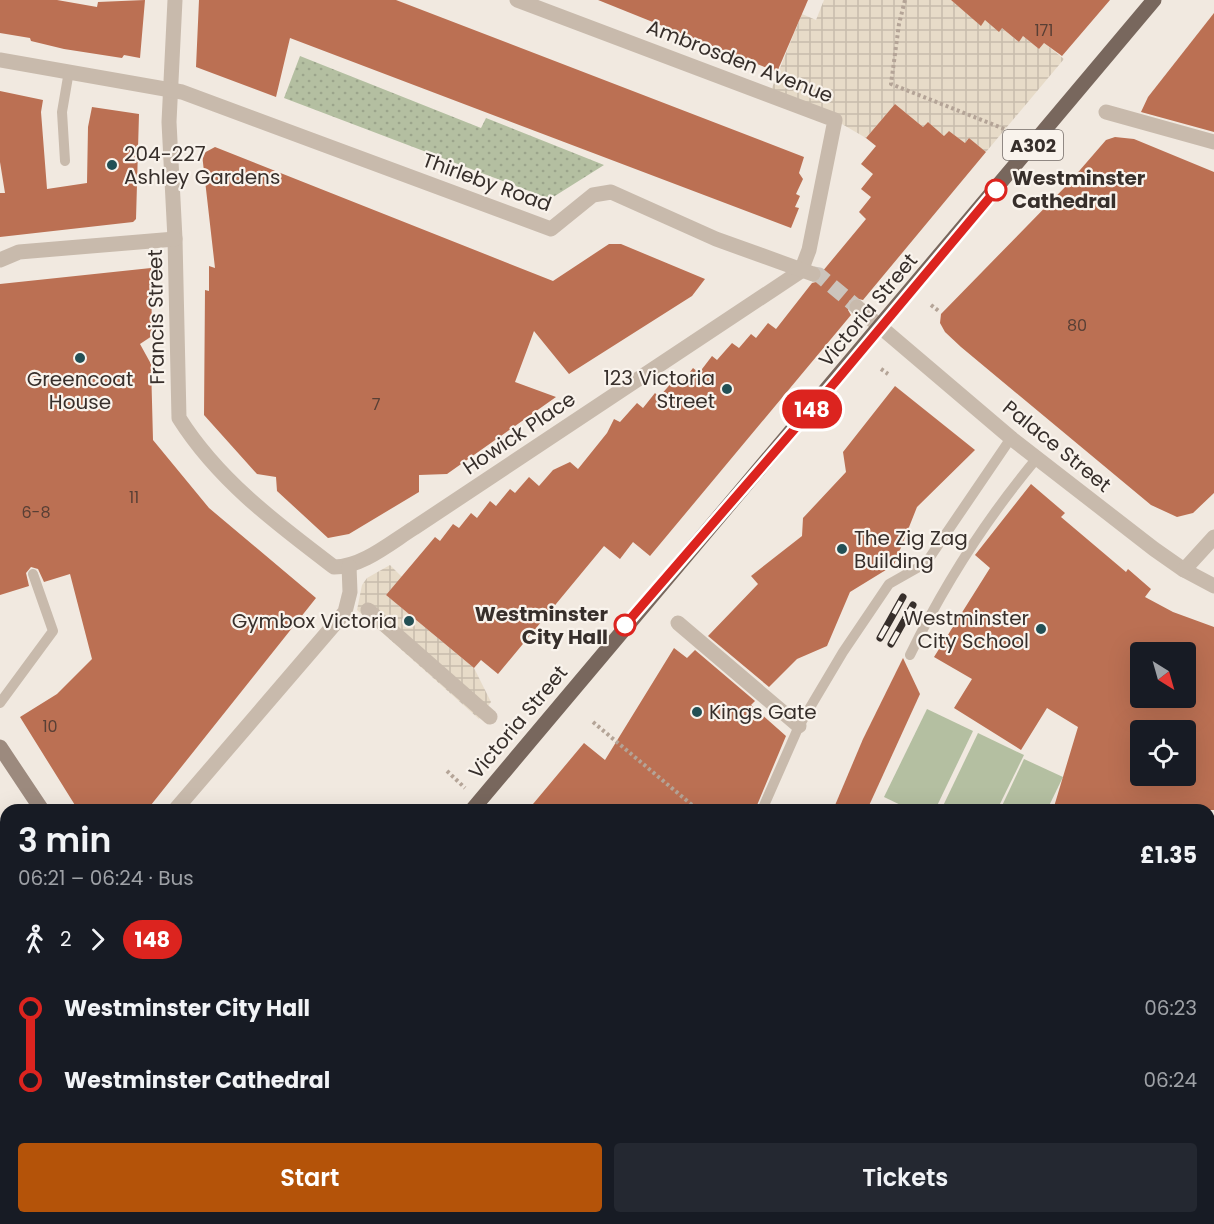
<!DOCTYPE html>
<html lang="en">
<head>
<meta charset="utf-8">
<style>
	body { margin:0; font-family:Poppins,sans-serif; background:#242831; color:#f1f3f6; height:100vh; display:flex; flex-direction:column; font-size:22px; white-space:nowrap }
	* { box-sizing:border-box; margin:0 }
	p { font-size:20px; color:#9ea1a6 }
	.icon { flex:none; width:33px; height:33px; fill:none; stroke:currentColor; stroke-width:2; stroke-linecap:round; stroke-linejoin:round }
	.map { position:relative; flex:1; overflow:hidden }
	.details { position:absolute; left:0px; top:804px; width:1215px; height:420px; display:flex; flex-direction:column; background:#171b24; border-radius:18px 18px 0 0; box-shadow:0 6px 24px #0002 }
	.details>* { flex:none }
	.badge { padding:0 12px; border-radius:20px; font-size:21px; line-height:39px }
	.needle { width:39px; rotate:143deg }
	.fabs { position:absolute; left:1130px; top:642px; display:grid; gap:12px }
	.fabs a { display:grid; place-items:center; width:66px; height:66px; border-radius:6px; background:#171b24; box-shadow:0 6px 24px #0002; font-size:30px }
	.map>.badge { position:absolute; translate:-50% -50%; box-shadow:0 0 0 3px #fff }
	.legs { display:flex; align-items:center; gap:9px; height:66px; padding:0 18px; font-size:20px }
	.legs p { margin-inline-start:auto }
	.overview { display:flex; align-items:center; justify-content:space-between; height:102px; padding:0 18px }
	h1 { font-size:33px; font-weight:600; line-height:45px }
	.action { display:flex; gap:12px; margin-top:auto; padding:12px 18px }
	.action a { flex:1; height:69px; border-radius:6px; background:#b45309; color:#fff; font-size:24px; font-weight:600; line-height:69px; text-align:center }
	.action a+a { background:#242831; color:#f1f3f6 }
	ul { padding:0 18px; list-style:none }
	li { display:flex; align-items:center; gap:21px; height:72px; font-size:22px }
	li i { display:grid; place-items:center; width:9px; height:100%; margin:0 8px; background:currentColor }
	li i::after { content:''; width:15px; height:15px; margin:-8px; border:4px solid; border-radius:50%; background:#171b24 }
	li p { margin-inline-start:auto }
	li:first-child i { background:linear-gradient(#0000 50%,currentColor 0) }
	li:last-child i { background:linear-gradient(currentColor 50%,#0000 0) }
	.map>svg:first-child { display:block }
	.park { fill:#b4bfa1 }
	.garden { fill:url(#garden-dots) }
	.plaza { fill:url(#plaza-grid) }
	.building { fill:#bb7053; fill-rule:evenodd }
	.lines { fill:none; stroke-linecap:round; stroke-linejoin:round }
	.street-tunnel { stroke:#ccc4bc; stroke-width:15; stroke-dasharray:15 8; stroke-linecap:butt }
	.path { stroke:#b4a497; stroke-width:4; stroke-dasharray:3 3; stroke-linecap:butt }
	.lane { stroke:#c8baac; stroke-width:10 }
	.street { stroke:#c8baac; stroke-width:15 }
	.secondary { stroke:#9c8a7e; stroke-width:15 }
	.primary { stroke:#78675d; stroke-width:15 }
	.rail-casing { stroke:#372f2b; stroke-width:7 }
	.rail { stroke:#f9f3ec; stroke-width:4.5; stroke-dasharray:14; stroke-linecap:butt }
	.line-1-casing { stroke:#fff; stroke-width:14 }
	.line-1 { stroke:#dc241f; stroke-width:9 }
	.poi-dot { fill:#235055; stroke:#f9f3ec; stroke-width:2 }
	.stop-1-dot { fill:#fff; stroke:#dc241f; stroke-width:3 }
	.labels { text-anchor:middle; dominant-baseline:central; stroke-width:4.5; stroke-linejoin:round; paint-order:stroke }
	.number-label { font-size:16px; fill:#583f35 }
	.shield { fill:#f9f3ec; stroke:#716a65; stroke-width:1.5 }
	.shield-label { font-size:18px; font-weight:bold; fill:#372f2b }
	.street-label { font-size:20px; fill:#372f2b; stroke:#f9f3ec }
	.poi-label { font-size:20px; fill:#372f2b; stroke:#f9f3ec; text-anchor:start }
	.stop-label { font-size:20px; font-weight:bold; fill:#372f2b; stroke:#f9f3ec; text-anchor:start }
</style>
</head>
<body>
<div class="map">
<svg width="1214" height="1224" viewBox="0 0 1214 1224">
	<defs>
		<pattern id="garden-dots" width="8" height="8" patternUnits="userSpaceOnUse" patternTransform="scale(1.5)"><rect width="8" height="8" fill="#b4bfa1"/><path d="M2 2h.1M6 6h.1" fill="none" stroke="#9ba48b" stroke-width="1.8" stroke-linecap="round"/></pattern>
		<pattern id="plaza-grid" width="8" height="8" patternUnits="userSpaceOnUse" patternTransform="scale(1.5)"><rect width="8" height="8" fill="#e7dbc8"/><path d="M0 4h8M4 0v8" fill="none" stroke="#c7bcac"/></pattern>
	</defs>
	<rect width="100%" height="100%" fill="#f1e9e0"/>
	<!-- park -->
	<g class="park">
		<polygon points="927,709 973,731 935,810 911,810 884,797"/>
		<polygon points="978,733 1024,755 997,810 941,810"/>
		<polygon points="1024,759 1063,777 1047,810 1000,810"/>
	</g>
	<!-- garden -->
	<polygon class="garden" points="300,56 481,128 486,118 604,165 550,199 284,98"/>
	<!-- plaza -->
	<g class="plaza">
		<polygon points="824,0 951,0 981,25 985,20 1002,28 1019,42 1023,36 1039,49 1044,43 1064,59 986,152 969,138 965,143 949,131 944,136 928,122 923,127 895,104 866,138 835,120 769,95 802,14 816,20"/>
		<polygon points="390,565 402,577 386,595 474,668 491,702 479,719 357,610 362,585 367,578"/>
	</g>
	<!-- building -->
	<g class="building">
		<polygon points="0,0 57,0 97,7 98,2 145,0 140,58 124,55 122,58 64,49 31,41 30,38 0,33"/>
		<polygon points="199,0 396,0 804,157 799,173 803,179 796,194 800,196 795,207 799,208 791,228 290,38 276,97 196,67"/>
		<polygon points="598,0 808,0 777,72"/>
		<polygon points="951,0 1110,0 1062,56 1044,43 1039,49 1023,36 1019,42 1002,28 999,32 985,20 981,26"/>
		<polygon points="1214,13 1214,132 1141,112 1148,97"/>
		<polygon points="0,91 43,100 41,112 47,189 87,183 88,127 92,107 139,114 136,219 133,222 0,237 0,193 5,193 0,162"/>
		<polygon points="895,104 923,127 928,122 944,136 949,131 965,143 969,138 986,152 863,300 854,298 849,301 848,310 851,315 650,556 633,542 620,559 604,546 498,674 481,660 474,668 386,595 435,537 440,541 453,524 459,528 471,513 477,518 490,501 496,506 510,489 515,493 529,477 539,486 553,470 570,462 578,469 607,433 614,419 620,422 637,403 643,408 655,393 659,397 674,380 680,385 693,368 699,373 712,356 717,360 732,343 739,348 751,334 756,338 768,323 776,329 812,283 820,281 822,272 866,219 859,212 871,197 861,189 873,174 861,164 876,146 866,138"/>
		<polygon points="1115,137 1134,139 1214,172 1214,493 1193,513 1177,517 1151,505 961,347 945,332 940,323 941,314 1067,185 1106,140"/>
		<polygon points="215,147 553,281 609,244 621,244 705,279 692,296 569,374 534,331 515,382 556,397 447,474 419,475 419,492 349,534 328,538 277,491 276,477 257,474 204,415 205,290 209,291 209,266 215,268 202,154"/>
		<polygon points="151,268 152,336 140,344 151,364 153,440 209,508 316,598 147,810 78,810 20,717 57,694 92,659 70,574 44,582 38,569 31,567 26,573 29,586 0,595 0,284"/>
		<polygon points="895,386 975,450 917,507 894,565 850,592 827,646 797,659 769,687 708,636 758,584 751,576 802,536 803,518 846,472 843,452"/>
		<path d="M 1031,484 L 1065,513 L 1061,517 L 1126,572 L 1128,569 L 1151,589 L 1145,597 L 1173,612 L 1214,627 L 1214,810 L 1053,810 L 1078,727 L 1047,708 L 1021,750 L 954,708 L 972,679 L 934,657 L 990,568 L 975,555 ZM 1140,652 L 1185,652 L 1185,698 L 1140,698 ZM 1140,730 L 1195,730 L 1185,776 L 1140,776 Z"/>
		<polygon points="674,648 687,658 695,650 755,701 751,705 786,736 755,810 528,810 584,743 605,760"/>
		<polygon points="903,658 920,694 867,810 833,810 863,739"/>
	</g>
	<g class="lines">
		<!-- street-tunnel -->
		<polyline class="street-tunnel" points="813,274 819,275 857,307"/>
		<!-- path -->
		<g class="path">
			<polyline points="905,0 899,24 891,84 1007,130"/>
			<polyline points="931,305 940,312"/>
			<polyline points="881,369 888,374"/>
			<polyline points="593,722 698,810"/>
			<polyline points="447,771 465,788"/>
			<polyline points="267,1218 271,1224"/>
			<polyline points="697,1218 698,1224"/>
			<polyline points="354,1224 359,1218"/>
		</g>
		<!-- lane -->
		<g class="lane">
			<polyline points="65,161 62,112 69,71"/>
			<path d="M 910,655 C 944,585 987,518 1037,458"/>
			<polyline points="0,703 53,631 33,574"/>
			<polyline points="762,810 799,726 843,652 889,584 926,563 1011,438"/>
		</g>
		<!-- street -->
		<g class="street">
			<path d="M 175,0 L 169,122 L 175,239 L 179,418 C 218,480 276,523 334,567 C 362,567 390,543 414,528 L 801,271 L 809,250 L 835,120 L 517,0"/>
			<polyline points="0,60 182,92 551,229 593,195 611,192 716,239 813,274"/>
			<polyline points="1106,112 1214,142"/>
			<polyline points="0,260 19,252 175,239"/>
			<polyline points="857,307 1011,438 1154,549 1184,570 1214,586"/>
			<polyline points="1184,570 1214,537"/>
			<polyline points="368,610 490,717"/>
			<polyline points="678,623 799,726"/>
			<polyline points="175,810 345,612 350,592 349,566"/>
			<polyline points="1209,938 1214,917"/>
			<polyline points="938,1218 938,1224"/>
		</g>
		<!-- secondary -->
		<g class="secondary">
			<polyline points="0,747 42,810"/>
			<polyline points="455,1218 468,1224"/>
			<polyline points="1185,1224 1214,1218"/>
		</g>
		<!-- primary -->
		<g class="primary">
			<polyline points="472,810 1154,0"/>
			<polyline points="135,1224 140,1218"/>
		</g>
		<!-- rail casing -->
		<g class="rail-casing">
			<g id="rail">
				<polyline points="880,638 903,597"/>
				<polyline points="891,644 913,605"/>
			</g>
		</g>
		<!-- rail -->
		<use href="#rail" class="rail"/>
	</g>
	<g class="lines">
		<!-- line-1 casing -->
		<g class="line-1-casing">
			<polyline id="line-1" points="625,625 836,381 996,190"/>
		</g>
		<!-- line-1 -->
		<use href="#line-1" class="line-1"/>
	</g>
	<!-- markers -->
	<g class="poi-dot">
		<circle cx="112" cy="165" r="6"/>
		<circle cx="80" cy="358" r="6"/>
		<circle cx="727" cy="389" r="6"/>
		<circle cx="842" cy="549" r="6"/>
		<circle cx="409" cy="621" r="6"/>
		<circle cx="1041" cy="629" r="6"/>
		<circle cx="697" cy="712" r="6"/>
	</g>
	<g class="stop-1-dot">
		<circle cx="996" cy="190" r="10"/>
		<circle cx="625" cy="625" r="10"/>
	</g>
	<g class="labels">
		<!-- number labels -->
		<g class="number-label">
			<text x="1044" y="30">171</text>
			<text x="1077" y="325">80</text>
			<text x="376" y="404">7</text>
			<text x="134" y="497">11</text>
			<text x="36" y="512">6-8</text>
			<text x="50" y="726">10</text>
		</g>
		<!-- shield labels -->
		<rect class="shield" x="1003" y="130" width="60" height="30" rx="4.5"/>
		<g class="shield-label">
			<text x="1033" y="145">A302</text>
		</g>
		<!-- street labels -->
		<g class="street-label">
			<text transform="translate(740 61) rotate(21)">Ambrosden Avenue</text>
			<text transform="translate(487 182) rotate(20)">Thirleby Road</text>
			<text transform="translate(868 310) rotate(-50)">Victoria Street</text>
			<text transform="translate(156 317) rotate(-91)">Francis Street</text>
			<text transform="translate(519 433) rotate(-34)">Howick Place</text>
			<text transform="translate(1057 446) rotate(39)">Palace Street</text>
			<text transform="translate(518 722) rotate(-50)">Victoria Street</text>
		</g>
		<!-- poi labels -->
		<g class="poi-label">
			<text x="124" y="154">204-227<tspan x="124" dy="23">Ashley Gardens</tspan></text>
			<text x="715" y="378" text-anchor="end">123 Victoria<tspan x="715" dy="23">Street</tspan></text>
			<text x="80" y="379" text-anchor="middle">Greencoat<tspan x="80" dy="23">House</tspan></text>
			<text x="854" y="538">The Zig Zag<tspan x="854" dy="23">Building</tspan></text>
			<text x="1029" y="618" text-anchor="end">Westminster<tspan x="1029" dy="23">City School</tspan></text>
			<text x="397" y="621" text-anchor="end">Gymbox Victoria</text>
			<text x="709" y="712">Kings Gate</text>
		</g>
		<!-- stop labels -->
		<g class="stop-label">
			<text x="1012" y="178">Westminster<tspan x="1012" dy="23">Cathedral</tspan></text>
			<text x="608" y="614" text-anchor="end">Westminster<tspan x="608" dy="23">City Hall</tspan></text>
		</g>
	</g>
</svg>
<div class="fabs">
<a><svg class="needle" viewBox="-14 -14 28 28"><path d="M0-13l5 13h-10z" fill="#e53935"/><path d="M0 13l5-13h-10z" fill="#9ea1a6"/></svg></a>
<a><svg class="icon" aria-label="locate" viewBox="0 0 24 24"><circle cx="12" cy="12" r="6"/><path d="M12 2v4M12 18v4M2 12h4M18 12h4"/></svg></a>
</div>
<b class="badge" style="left:812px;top:409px;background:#dc241f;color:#fff">148</b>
<section class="details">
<div class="overview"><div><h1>3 min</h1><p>06:21 – 06:24 · Bus</p></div><b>£1.35</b></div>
<div class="legs"><svg class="icon" aria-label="walk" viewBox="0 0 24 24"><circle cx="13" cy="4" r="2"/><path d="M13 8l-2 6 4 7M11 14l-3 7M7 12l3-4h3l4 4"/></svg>2<svg class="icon" aria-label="forward" viewBox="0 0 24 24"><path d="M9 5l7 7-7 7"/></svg><b class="badge" style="background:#dc241f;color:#fff">148</b></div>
<ul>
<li><i style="color:#dc241f"></i><b>Westminster City Hall</b><p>06:23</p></li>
<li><i style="color:#dc241f"></i><b>Westminster Cathedral</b><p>06:24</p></li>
</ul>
<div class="action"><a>Start</a><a>Tickets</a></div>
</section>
</div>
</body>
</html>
